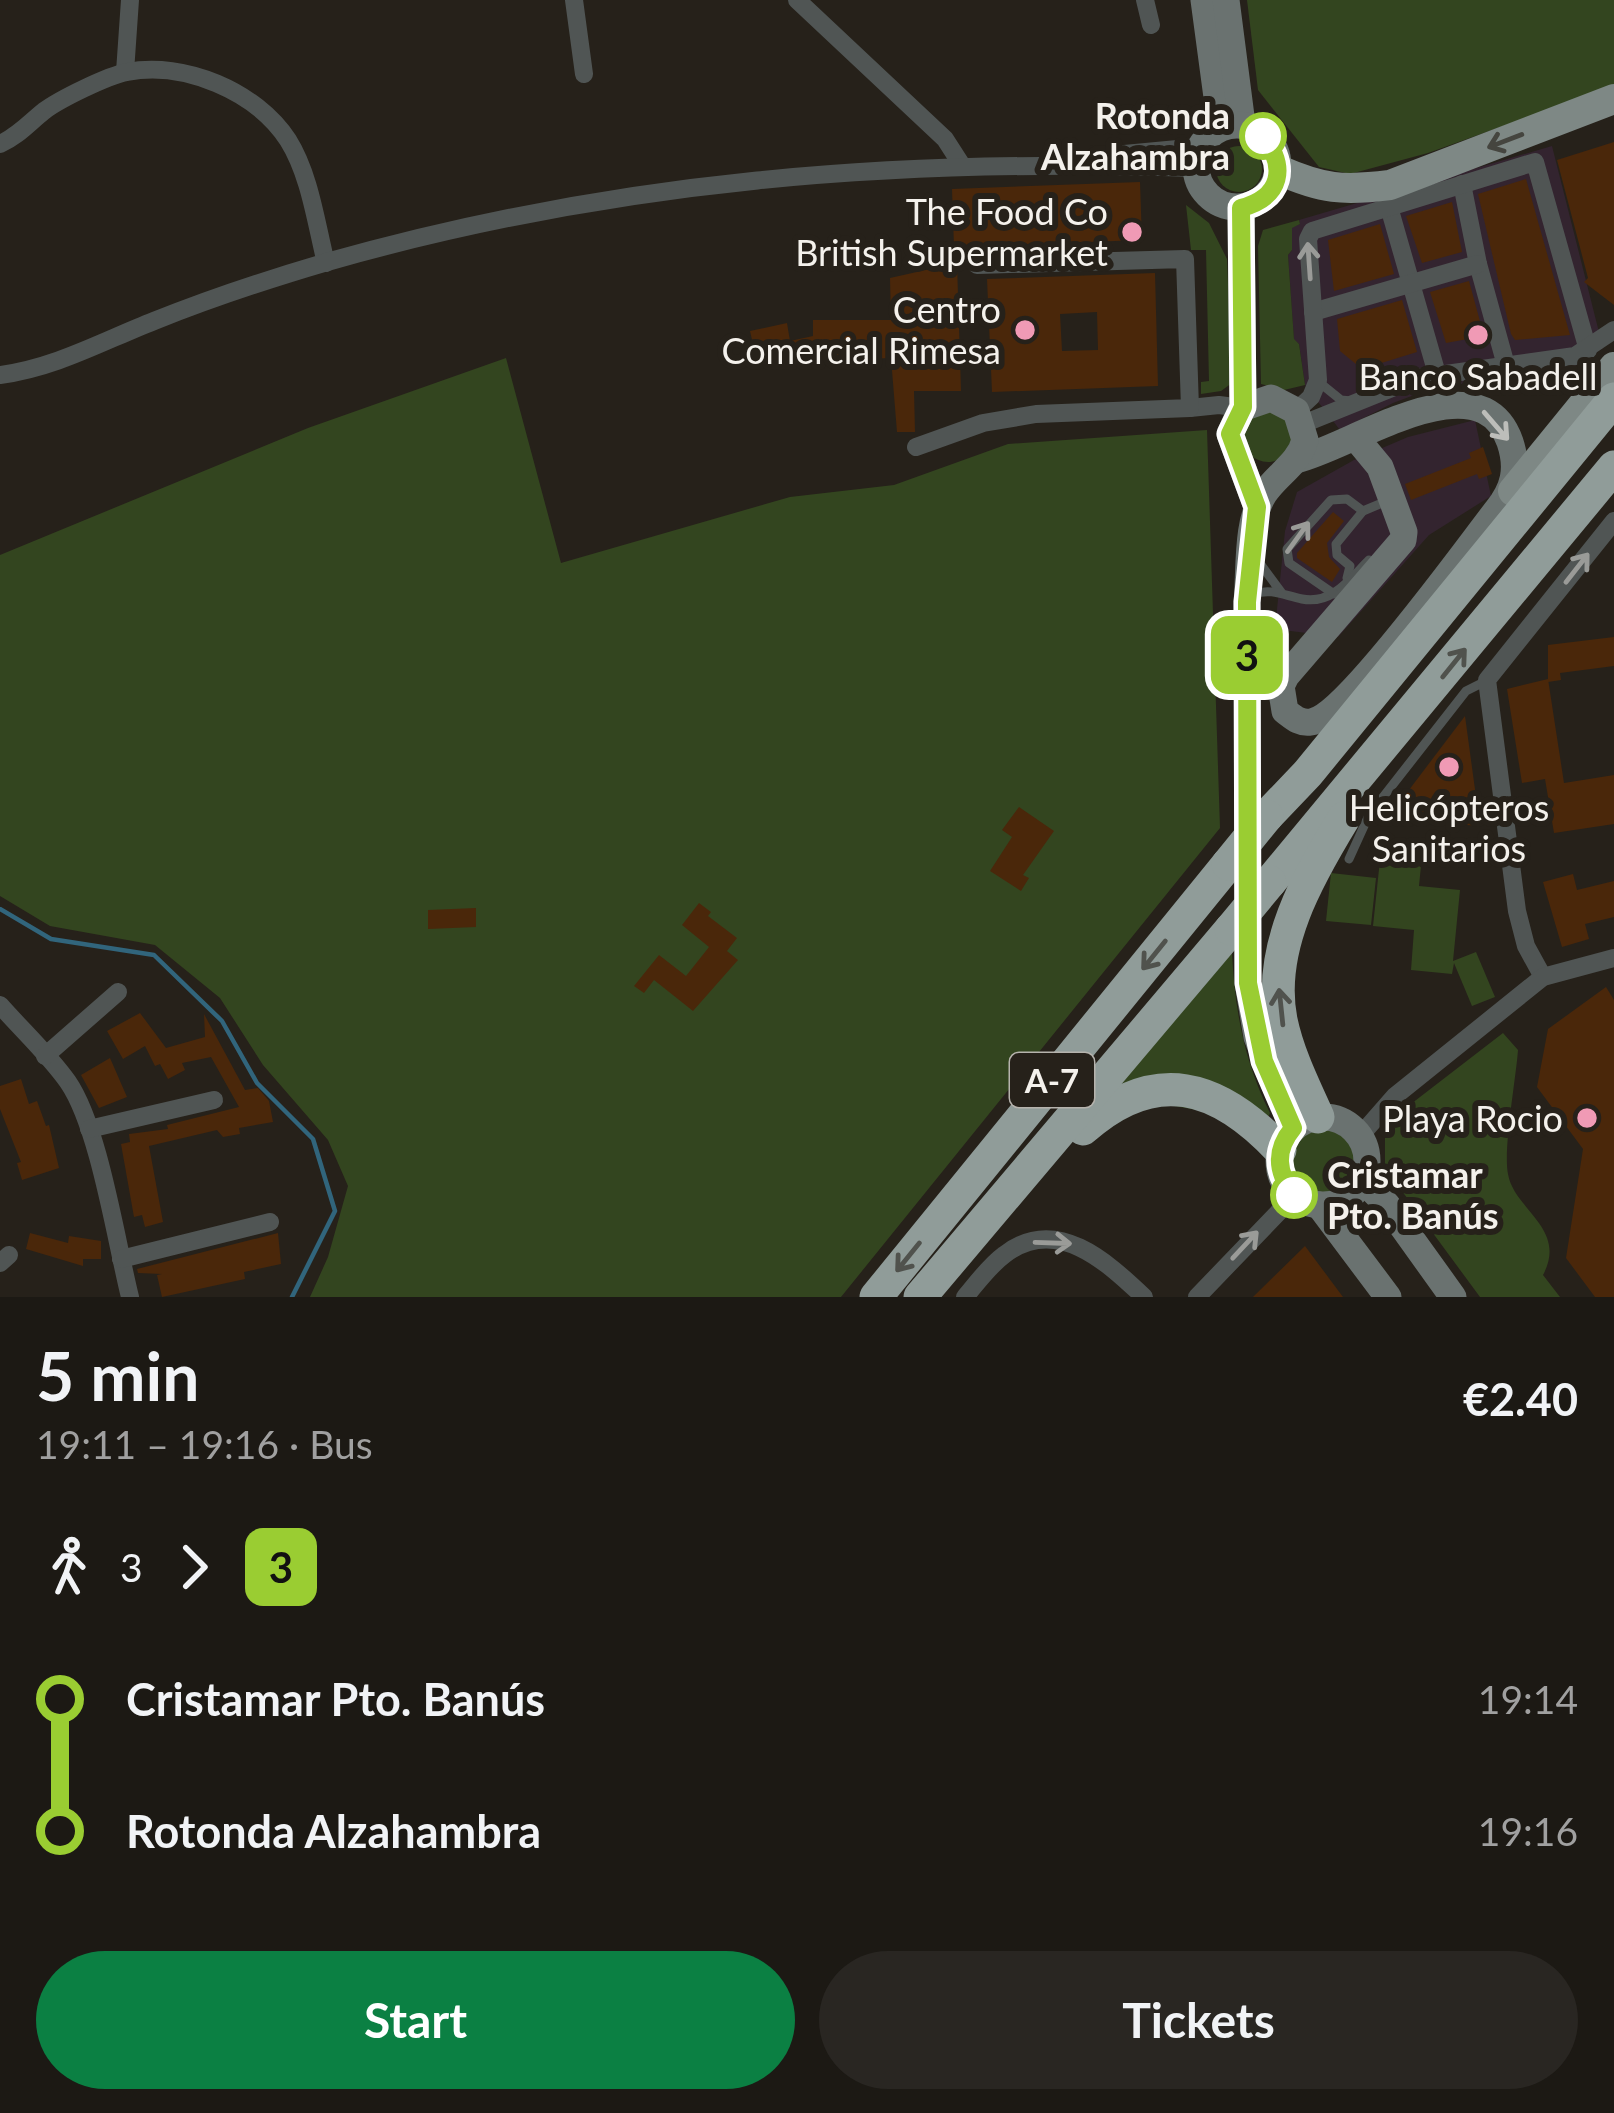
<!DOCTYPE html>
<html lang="en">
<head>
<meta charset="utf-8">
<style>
	body { margin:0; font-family:Lato,sans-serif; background:#292622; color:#f1f3f6; height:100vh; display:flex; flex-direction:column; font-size:45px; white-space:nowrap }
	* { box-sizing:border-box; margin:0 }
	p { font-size:39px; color:#a0a0a0 }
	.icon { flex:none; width:66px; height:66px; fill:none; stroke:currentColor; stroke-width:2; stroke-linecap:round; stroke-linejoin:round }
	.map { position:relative; height:1297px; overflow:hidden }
	.sheet { display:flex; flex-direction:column; background:#1c1914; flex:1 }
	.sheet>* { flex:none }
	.badge { padding:0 24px; border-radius:18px; font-size:42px; line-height:78px }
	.map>.badge { position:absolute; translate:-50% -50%; box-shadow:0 0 0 6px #fff }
	.legs { display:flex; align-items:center; gap:18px; height:132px; padding:0 36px; font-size:39px }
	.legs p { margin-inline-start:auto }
	.head { display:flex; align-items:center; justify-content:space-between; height:204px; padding:0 36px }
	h1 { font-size:66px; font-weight:700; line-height:90px }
	.action { display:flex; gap:24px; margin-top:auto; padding:24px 36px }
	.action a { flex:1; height:138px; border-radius:72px; background:#0b8043; color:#fff; font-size:48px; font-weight:700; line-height:138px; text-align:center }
	.action a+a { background:#292622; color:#f1f3f6 }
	ul { padding:0 36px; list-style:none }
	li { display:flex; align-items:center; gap:42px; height:132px; font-size:45px }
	li i { display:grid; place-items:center; width:18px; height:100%; margin:0 15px; background:currentColor }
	li i::after { content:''; width:30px; height:30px; margin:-15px; border:9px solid; border-radius:50%; background:#1c1914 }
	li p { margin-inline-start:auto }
	li:first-child i { background:linear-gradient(#0000 50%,currentColor 0) }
	li:last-child i { background:linear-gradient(currentColor 50%,#0000 0) }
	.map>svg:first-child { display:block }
	.commercial { fill:#33242f }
	.green { fill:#33451f }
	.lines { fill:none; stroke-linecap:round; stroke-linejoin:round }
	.stream { stroke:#31657c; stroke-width:4.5 }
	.building { fill:#4a270a; fill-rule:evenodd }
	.lane { stroke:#505554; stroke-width:9 }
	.street { stroke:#505554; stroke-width:18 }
	.secondary { stroke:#6a7270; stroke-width:27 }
	.primary { stroke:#7e8885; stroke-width:30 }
	.highway { stroke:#909c99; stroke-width:33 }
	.highway-bridge { stroke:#909c99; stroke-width:33 }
	.oneway { stroke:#45453f }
	.oneway2 { stroke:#9a9b98 }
	.oneway3 { stroke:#bdbeba }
	.oneway4 { stroke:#50524d }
	.line-1-casing { stroke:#fff; stroke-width:27 }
	.line-1 { stroke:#9acd32; stroke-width:18 }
	.stop-1-dot { fill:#fff; stroke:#9acd32; stroke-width:6 }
	.poi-dot { fill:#f09ab5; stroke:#26211a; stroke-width:4.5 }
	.labels { text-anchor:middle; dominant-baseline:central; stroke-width:12; stroke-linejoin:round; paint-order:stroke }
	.shield { fill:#26211a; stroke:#b6b3ad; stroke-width:3 }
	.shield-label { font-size:33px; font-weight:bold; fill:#f4f1ec }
	.stop-label { font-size:36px; font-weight:bold; fill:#f4f1ec; stroke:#26211a; text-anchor:end }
	.poi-label { font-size:36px; fill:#f4f1ec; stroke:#26211a; text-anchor:end }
</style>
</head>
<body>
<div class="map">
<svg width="1614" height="1297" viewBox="0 0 1614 1297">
	<rect width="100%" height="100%" fill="#26211a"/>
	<!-- commercial -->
	<g class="commercial">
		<polygon points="1552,146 1603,348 1570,369 1433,388 1393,403 1340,430 1305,385 1299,344 1294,340 1288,255 1292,250 1292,227 1300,224 1299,220"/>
		<polygon points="1475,420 1491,496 1429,535 1338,637 1275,629 1285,531 1297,492 1354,460 1408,437"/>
	</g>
	<!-- green -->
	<g class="green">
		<polygon points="1247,0 1614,0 1614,86 1428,153 1350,174 1319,167 1258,90"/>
		<circle cx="1239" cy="169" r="23"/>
		<polygon points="1186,205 1209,223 1227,259 1232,383 1221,391 1201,394 1201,382 1209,381 1206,250 1191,250"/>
		<polygon points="1299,220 1300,224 1292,228 1292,250 1288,255 1294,339 1299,344 1305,385 1284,390 1261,384 1258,246 1263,230"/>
		<polygon points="506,358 561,563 790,497 894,485 1008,444 1207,430 1220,828 841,1297 310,1297 328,1257 348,1186 328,1140 263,1065 220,998 155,945 50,926 0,896 0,555 308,428"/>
		<circle cx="1268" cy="437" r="25"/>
		<polygon points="1382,841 1423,845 1419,886 1460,890 1453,961 1476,952 1495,997 1472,1006 1454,963 1452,974 1411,970 1414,930 1373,926"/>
		<polygon points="1331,873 1376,878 1371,925 1326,921"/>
		<path d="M 1232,953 C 1235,1011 1244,1061 1270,1113 L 1266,1122 L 1111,1095 Z"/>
		<path d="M 1503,1033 L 1518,1050 C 1516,1078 1503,1150 1508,1174 C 1514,1210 1568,1228 1543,1275 L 1560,1297 L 1480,1297 L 1385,1168 L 1385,1124 Z"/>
		<circle cx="1322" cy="1161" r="33"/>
	</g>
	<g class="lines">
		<!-- stream -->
		<polyline class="stream" points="0,909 51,939 154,955 222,1021 257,1083 313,1139 335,1211 292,1297"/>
	</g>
	<!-- building -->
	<g class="building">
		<polygon points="1614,142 1614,305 1584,282 1588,278 1557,160"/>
		<polygon points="1526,179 1570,335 1515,340 1511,334 1478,194"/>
		<polygon points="1140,182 1142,240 954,247 952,189"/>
		<polygon points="1452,202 1462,252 1422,263 1406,216"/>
		<polygon points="1380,224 1394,274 1334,291 1328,240"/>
		<polygon points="957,263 961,391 914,391 915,432 897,432 891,358 814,361 814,354 758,366 750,331 787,323 790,341 813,336 813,320 891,320 890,278"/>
		<path d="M 1155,273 L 1158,386 L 992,392 L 987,279 ZM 1097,312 L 1098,350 L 1062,351 L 1060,314 Z"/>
		<polygon points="1469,281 1484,336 1446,343 1430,292"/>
		<polygon points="1402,300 1417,352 1362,369 1340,351 1337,319"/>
		<polygon points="1483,447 1492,474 1479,479 1477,474 1411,500 1405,484 1471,458 1469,453"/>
		<polygon points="1333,512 1344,521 1327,543 1329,557 1340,569 1332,582 1297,558 1297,553"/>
		<polygon points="1614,637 1614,666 1560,673 1561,680 1548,682 1548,645"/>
		<polygon points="1548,679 1564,783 1614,775 1614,824 1554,833 1545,779 1522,783 1507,689"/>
		<polygon points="1465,716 1480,826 1387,819"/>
		<polygon points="1019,807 1054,831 1023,875 1029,878 1021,891 990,871 1012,837 1002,830"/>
		<polygon points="1573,874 1577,890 1614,881 1614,917 1585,924 1589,939 1562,947 1543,882"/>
		<polygon points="699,903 711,912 708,916 737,938 727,951 738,960 693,1011 654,980 644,993 634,986 659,955 686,976 709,947 682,925"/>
		<polygon points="476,908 476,927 428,929 428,910"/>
		<polygon points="1606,987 1614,1000 1614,1297 1595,1297 1566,1258 1583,1149 1537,1087 1548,1029"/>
		<polygon points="140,1013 166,1048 205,1037 204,1014 245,1090 258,1088 269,1101 273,1122 239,1128 240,1134 223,1137 217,1130 149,1146 163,1222 145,1227 142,1215 134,1217 121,1144 130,1142 129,1134 168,1129 167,1125 239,1107 211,1057 182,1063 185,1070 168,1079 160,1064 155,1066 145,1046 123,1059 107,1031"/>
		<polygon points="110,1058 127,1097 99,1108 81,1075"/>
		<polygon points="21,1079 29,1104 37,1101 46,1126 49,1125 59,1168 22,1180 17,1163 21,1162 0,1109 0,1086"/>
		<polygon points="30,1233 68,1243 69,1236 101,1241 101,1259 83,1259 83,1266 26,1249"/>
		<polygon points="278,1233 281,1264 244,1272 245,1279 162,1297 157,1275 162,1274 138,1273 137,1269"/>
		<polygon points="1305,1246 1343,1297 1253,1297"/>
	</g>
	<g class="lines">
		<!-- lane -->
		<g class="lane">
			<polyline points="1320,383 1341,400 1351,401"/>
			<polyline points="1256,558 1281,592"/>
			<polyline points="1347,578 1350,566 1337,555 1336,544 1363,511 1387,501"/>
			<path d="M 1253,594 C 1272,588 1283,595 1302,599 C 1332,605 1350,579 1369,560"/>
			<polyline points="1334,594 1289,563 1287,549 1331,500 1347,499 1363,511"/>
			<polyline points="1349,859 1369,815 1466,691 1486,681"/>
		</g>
		<!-- street -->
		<g class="street">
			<polyline points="574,0 584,74"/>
			<polyline points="797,0 945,139 963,167"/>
			<polyline points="1145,0 1151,25"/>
			<polyline points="125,72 130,0"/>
			<path d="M 0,144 C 18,136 29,123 44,111 C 60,99 107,76 127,72 C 184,61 256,91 288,140 C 310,175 316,223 326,263"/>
			<polyline points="1103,156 1199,147"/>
			<polyline points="1462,184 1478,264 1507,369"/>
			<polyline points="1389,207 1437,374"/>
			<polyline points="1313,312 1478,264"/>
			<path d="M 0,375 C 55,368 103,341 154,321 C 211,298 269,279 327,262 C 616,180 896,158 1195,168"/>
			<polyline points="1190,408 1219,405 1242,408"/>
			<polyline points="1296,411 1311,397 1318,380 1308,239 1312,231 1535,162 1588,350"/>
			<polyline points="1303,424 1417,378 1575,356 1614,330"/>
			<polyline points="916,447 983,423 1036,414 1190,408 1185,259 977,265"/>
			<polyline points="1543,977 1526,946 1517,911 1487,680 1614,521"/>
			<path d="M 0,1005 C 22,1030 49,1055 68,1082 C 99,1127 116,1241 130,1297"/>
			<polyline points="45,1056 118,992"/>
			<polyline points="89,1129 214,1100"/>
			<polyline points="1360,1136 1395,1096 1543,977 1614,958"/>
			<polyline points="121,1259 270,1222"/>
			<polyline points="0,1263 9,1255"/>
			<path d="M 965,1297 C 977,1283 989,1266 1004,1255 C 1056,1214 1107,1262 1144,1297"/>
			<polyline points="1197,1297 1295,1195"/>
		</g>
		<!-- secondary -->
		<g class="secondary">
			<polyline points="1204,0 1221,127"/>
			<polyline points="1226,0 1242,124"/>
			<circle cx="1237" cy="166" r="41"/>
			<polyline points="1241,208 1243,407"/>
			<path d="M 1296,460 C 1350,448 1480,355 1510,442 C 1519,469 1514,489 1497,510 C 1468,547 1347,716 1311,722 C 1300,724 1293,717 1285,711 L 1281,686 L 1286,676 L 1403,540 L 1404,532 L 1380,467 L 1356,438"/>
			<path d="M 1257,507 L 1230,434 L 1242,408 L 1271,398 L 1296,411 L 1305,440 C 1299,464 1277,474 1264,494 C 1246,522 1250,570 1247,602 L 1248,983 L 1257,1037 L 1293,1128"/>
			<circle cx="1323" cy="1161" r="44"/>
			<polyline points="1363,1180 1387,1205 1453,1297"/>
			<polyline points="1319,1205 1388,1297"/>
		</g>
		<!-- primary -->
		<g class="primary">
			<path d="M 1279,170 C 1322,189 1343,191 1390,185 L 1614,99"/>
			<polyline points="1513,491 1614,367"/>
		</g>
		<!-- highway -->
		<g class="highway">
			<polyline points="1267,816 1308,773 1614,399"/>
			<polyline points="1270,882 1614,467"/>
			<path d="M 1318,1117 C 1304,1086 1288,1054 1281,1020 C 1267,948 1308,877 1344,818"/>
			<path d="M 1083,1129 C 1155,1065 1218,1084 1280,1150"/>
			<polyline points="876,1297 1228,864"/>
			<polyline points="920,1297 1231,929"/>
		</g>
		<!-- highway-bridge -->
		<g class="highway-bridge">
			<polyline points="1228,864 1267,816"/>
			<polyline points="1231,929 1270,882"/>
		</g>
	</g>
	<!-- one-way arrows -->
	<defs><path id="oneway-shaft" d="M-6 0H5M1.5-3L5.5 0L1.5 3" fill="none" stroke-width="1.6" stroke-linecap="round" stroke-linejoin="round" transform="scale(3)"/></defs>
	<use class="oneway" href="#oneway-shaft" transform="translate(1505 141) rotate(159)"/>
	<g class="oneway2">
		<use href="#oneway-shaft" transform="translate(1309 261) rotate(-94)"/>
		<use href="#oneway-shaft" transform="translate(1298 537) rotate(-54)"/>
		<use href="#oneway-shaft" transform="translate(1577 568) rotate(-52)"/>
		<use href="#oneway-shaft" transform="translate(1053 1243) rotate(2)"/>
		<use href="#oneway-shaft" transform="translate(1245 1245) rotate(-47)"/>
	</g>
	<use class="oneway3" href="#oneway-shaft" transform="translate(1496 426) rotate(49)"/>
	<g class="oneway4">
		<use href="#oneway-shaft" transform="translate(1454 663) rotate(-51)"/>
		<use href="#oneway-shaft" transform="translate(1154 955) rotate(129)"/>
		<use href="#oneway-shaft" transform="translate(1281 1007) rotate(-96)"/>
		<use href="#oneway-shaft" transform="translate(908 1257) rotate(129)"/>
	</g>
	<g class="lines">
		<!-- line-1 casing -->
		<g class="line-1-casing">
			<path id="line-1" d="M 1263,136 C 1287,167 1282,197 1241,208 L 1243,407 L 1230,434 L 1257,507 L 1247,602 L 1248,983 L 1264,1061 L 1293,1128 C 1274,1151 1277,1173 1294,1195"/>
		</g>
		<!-- line-1 -->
		<use href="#line-1" class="line-1"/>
	</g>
	<!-- markers -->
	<g class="stop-1-dot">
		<circle cx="1263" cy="136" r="21"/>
		<circle cx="1294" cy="1195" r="21"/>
	</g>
	<g class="poi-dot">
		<circle cx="1132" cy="232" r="12"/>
		<circle cx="1025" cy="330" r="12"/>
		<circle cx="1478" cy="335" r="12"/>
		<circle cx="1449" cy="767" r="12"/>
		<circle cx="1587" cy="1118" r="12"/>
	</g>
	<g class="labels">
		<!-- shield labels -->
		<rect class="shield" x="1010" y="1053" width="84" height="54" rx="9"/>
		<g class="shield-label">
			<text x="1052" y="1080">A-7</text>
		</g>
		<!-- stop labels -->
		<g class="stop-label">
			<text x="1230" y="115">Rotonda<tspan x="1230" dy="41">Alzahambra</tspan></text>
			<text x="1327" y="1174" text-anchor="start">Cristamar<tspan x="1327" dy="41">Pto. Banús</tspan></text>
		</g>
		<!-- poi labels -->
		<g class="poi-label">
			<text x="1108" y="211">The Food Co<tspan x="1108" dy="41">British Supermarket</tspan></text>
			<text x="1001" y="309">Centro<tspan x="1001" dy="41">Comercial Rimesa</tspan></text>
			<text x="1478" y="376" text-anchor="middle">Banco Sabadell</text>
			<text x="1449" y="807" text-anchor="middle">Helicópteros<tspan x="1449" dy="41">Sanitarios</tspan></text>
			<text x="1563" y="1118">Playa Rocio</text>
		</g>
	</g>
</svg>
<b class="badge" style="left:1247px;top:655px;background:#9acd32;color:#111">3</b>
</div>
<section class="sheet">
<div class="head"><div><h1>5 min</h1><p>19:11 – 19:16 · Bus</p></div><b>€2.40</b></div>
<div class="legs"><svg class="icon" aria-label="walk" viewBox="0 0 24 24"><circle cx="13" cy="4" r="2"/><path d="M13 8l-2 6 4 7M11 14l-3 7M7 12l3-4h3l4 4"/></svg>3<svg class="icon" aria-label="forward" viewBox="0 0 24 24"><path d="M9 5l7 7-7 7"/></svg><b class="badge" style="background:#9acd32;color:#111">3</b></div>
<ul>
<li><i style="color:#9acd32"></i><b>Cristamar Pto. Banús</b><p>19:14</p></li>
<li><i style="color:#9acd32"></i><b>Rotonda Alzahambra</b><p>19:16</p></li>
</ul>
<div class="action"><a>Start</a><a>Tickets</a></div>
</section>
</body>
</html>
